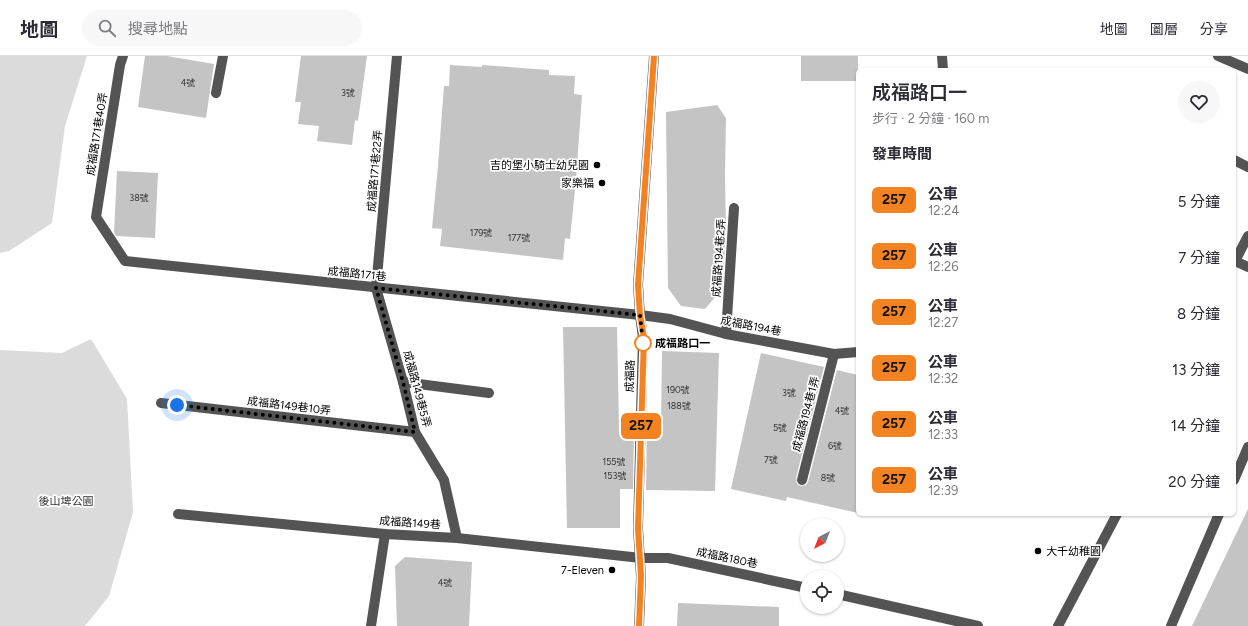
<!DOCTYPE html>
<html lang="zh-TW">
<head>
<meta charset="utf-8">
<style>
	body { margin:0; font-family:Figtree,"Noto Sans TC",sans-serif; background:#f7f7f7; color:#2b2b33; height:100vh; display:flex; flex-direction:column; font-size:15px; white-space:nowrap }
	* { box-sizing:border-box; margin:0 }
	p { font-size:13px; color:#7c7c81 }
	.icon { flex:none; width:22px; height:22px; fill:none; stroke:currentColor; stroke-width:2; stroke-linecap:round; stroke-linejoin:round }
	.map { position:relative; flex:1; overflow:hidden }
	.drawer { position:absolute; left:856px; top:12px; width:380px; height:448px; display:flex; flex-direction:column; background:#fff; border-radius:6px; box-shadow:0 1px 3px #0004 }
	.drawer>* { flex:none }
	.badge { padding:0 8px; border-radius:6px; font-size:14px; line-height:26px }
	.needle { width:26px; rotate:222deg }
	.fabs { position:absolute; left:800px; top:462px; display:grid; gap:8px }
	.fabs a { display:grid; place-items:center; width:44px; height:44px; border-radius:50%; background:#fff; box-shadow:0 1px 3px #0004; font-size:20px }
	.you { position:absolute; width:20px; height:20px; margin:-10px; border:3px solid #fff; border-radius:50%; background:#1a73e8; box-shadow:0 0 0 6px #1a73e833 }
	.map>.badge { position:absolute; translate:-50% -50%; box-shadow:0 0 0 2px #fff }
	h2 { padding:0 16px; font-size:15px; line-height:36px }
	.round { display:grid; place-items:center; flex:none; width:42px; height:42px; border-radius:21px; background:#f7f7f7 }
	.summary { display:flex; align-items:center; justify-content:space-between; height:68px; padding:0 16px }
	h1 { font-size:19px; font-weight:600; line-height:30px }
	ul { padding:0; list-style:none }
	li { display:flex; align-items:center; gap:12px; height:56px; padding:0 16px }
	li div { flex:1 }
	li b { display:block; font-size:15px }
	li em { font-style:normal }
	li .badge { min-width:44px; font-weight:700; text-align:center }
	header { display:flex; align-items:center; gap:24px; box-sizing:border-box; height:56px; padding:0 20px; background:#fff; border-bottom:1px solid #e1e1e2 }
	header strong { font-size:19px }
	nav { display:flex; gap:22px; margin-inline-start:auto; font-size:14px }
	.search { width:280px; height:36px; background:#f7f7f7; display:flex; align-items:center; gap:10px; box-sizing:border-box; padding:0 14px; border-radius:22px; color:#7c7c81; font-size:15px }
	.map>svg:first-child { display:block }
	.green { fill:#dbdbdb }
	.building { fill:#c4c4c4 }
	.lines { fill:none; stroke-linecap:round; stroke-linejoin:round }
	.minor { stroke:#545454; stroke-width:10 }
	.line-casing { stroke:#fff; stroke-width:9 }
	.line { stroke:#f58220; stroke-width:6 }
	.walk { stroke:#000; stroke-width:4; stroke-dasharray:0 7.2 }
	.poi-dot { fill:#000; stroke:#fff; stroke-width:1.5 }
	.stop-dot { fill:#fff; stroke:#f58220; stroke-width:2 }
	.labels { text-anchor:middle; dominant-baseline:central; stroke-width:3.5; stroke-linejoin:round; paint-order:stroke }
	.number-label { font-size:9px; fill:#313131 }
	.street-label { font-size:11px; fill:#000; stroke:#fff }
	.poi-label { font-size:11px; fill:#000; stroke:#fff; text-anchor:end }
	.stop-label { font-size:11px; font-weight:bold; fill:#000; stroke:#fff; text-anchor:start }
	.park-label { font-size:11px; fill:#323232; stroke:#fff }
</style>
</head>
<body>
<header>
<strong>地圖</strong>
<div class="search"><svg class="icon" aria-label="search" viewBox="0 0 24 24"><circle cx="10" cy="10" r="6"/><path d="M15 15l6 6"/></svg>搜尋地點</div>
<nav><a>地圖</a><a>圖層</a><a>分享</a></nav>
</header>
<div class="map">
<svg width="1248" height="570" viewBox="0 0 1248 570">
	<rect width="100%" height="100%" fill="#fff"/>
	<!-- green -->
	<g class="green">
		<polygon points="0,0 87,0 65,70 52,167 9,195 0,197"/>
		<polygon points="91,283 127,343 133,456 109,540 85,570 0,570 0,294 62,297"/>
	</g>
	<!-- building -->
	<g class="building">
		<polygon points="145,0 167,0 214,8 206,62 138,51"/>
		<polygon points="301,0 367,0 358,65 355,64 352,89 317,85 319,70 298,68 301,46 295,46"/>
		<rect x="801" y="0" width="57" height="25"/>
		<polygon points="450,9 482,11 482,9 549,14 549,19 575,20 574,38 582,39 576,123 570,183 565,182 563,204 440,190 442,173 432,172 438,110 444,30 449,30"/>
		<polygon points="717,49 726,62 725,117 726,177 722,233 705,253 681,250 668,232 666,56"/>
		<polygon points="117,115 158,117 155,182 116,180 114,176"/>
		<polygon points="563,271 617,271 619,371 634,371 633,433 620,433 620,472 567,472"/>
		<polygon points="662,295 719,297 715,435 646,434 647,371 661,371"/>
		<polygon points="761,297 824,311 796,422 797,428 801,430 806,429 808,426 837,314 858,319 858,457 787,441 786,445 731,433"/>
		<polygon points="1248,453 1248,570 1192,570"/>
		<polygon points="405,501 472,506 469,570 397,570 395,510"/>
		<polygon points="678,547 779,551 779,570 677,570"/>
	</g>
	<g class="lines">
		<!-- minor -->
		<g class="minor">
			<polyline points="123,0 120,9 96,161 125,205 640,259 670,263 726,278 834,298 858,296"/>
			<polyline points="397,0 376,232 403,326 415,376 444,424 457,482"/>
			<polyline points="942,0 943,14"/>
			<polyline points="1218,0 1248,13"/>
			<polyline points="216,37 223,0"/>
			<polyline points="1234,104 1248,111"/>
			<polyline points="1235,205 1248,211"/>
			<polyline points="1234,207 1248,180"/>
			<polyline points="726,278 734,152"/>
			<polyline points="403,326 489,337"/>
			<polyline points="161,347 415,376"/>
			<polyline points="802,424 834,298"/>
			<polyline points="1234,424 1248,391"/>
			<polyline points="178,458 385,478 457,482 641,502 668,502 807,532"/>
			<polyline points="837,538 978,570"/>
			<polyline points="371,570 385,478"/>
			<polyline points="639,570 641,521 638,472 643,282 640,259 638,229 654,0"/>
			<polyline points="1058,570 1117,458"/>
			<polyline points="1171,570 1219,458"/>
		</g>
	</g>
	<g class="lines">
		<!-- line casing -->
		<g class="line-casing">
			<polyline id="line" points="639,570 641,520 638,472 644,282 640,259 638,229 654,0"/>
		</g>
		<!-- line -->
		<use href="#line" class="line"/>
		<!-- walk -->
		<polyline class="walk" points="177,349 415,376 403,326 376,232 640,259 643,287"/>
	</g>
	<!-- markers -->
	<g class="poi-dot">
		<circle cx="597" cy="109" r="4"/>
		<circle cx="602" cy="127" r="4"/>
		<circle cx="1038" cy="495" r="4"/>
		<circle cx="612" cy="514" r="4"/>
	</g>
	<circle class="stop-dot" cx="643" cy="287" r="8"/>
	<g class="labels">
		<!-- number labels -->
		<g class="number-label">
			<text x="188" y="26">4號</text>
			<text x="348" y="36">3號</text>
			<text x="139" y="141">38號</text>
			<text x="481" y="176">179號</text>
			<text x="519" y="181">177號</text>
			<text x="678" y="333">190號</text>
			<text x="789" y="336">3號</text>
			<text x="679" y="349">188號</text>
			<text x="842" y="354">4號</text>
			<text x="780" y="371">5號</text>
			<text x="835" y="389">6號</text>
			<text x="771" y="403">7號</text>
			<text x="614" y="405">155號</text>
			<text x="615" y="419">153號</text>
			<text x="828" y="421">8號</text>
			<text x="445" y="526">4號</text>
		</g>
		<!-- street labels -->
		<g class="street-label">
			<text transform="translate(97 78) rotate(-81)">成福路171巷40弄</text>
			<text transform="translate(375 115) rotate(-85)">成福路171巷22弄</text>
			<text transform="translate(719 202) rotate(-86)">成福路194巷2弄</text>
			<text transform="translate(357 218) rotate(6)">成福路171巷</text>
			<text transform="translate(751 270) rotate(11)">成福路194巷</text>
			<text transform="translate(630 320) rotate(-88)">成福路</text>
			<text transform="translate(417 333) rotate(75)">成福路149巷5弄</text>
			<text transform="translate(289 350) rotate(7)">成福路149巷10弄</text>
			<text transform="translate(806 358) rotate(-75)">成福路194巷1弄</text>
			<text transform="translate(410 467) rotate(4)">成福路149巷</text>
			<text transform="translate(727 502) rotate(12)">成福路180巷</text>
		</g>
		<!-- poi labels -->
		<g class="poi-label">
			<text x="589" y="109">吉的堡小騎士幼兒園</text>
			<text x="594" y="127">家樂福</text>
			<text x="1046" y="495" text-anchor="start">大千幼稚園</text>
			<text x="604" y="514">7-Eleven</text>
		</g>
		<!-- stop labels -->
		<g class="stop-label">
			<text x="655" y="287">成福路口一</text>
		</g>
		<!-- park labels -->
		<g class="park-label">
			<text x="66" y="445">後山埤公園</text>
		</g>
	</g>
</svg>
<div class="fabs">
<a><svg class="needle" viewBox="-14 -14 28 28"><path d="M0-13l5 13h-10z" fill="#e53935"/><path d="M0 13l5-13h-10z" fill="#7c7c81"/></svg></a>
<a><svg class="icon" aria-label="locate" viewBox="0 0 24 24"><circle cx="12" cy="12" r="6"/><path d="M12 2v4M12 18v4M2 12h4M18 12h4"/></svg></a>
</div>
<div class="you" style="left:177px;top:349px"></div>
<b class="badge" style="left:641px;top:370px;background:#f58220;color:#111">257</b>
<section class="drawer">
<div class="summary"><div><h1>成福路口一</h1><p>步行 · 2 分鐘 · 160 m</p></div><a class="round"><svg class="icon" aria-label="heart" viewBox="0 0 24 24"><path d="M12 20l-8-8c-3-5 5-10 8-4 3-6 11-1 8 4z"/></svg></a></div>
<h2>發車時間</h2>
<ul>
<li><span class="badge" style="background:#f58220;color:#111">257</span><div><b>公車</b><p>12:24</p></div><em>5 分鐘</em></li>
<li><span class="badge" style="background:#f58220;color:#111">257</span><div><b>公車</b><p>12:26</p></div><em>7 分鐘</em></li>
<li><span class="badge" style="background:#f58220;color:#111">257</span><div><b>公車</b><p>12:27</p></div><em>8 分鐘</em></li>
<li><span class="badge" style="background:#f58220;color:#111">257</span><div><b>公車</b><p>12:32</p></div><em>13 分鐘</em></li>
<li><span class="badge" style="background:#f58220;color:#111">257</span><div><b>公車</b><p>12:33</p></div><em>14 分鐘</em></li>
<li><span class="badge" style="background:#f58220;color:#111">257</span><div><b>公車</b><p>12:39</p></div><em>20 分鐘</em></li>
</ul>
</section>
</div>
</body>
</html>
